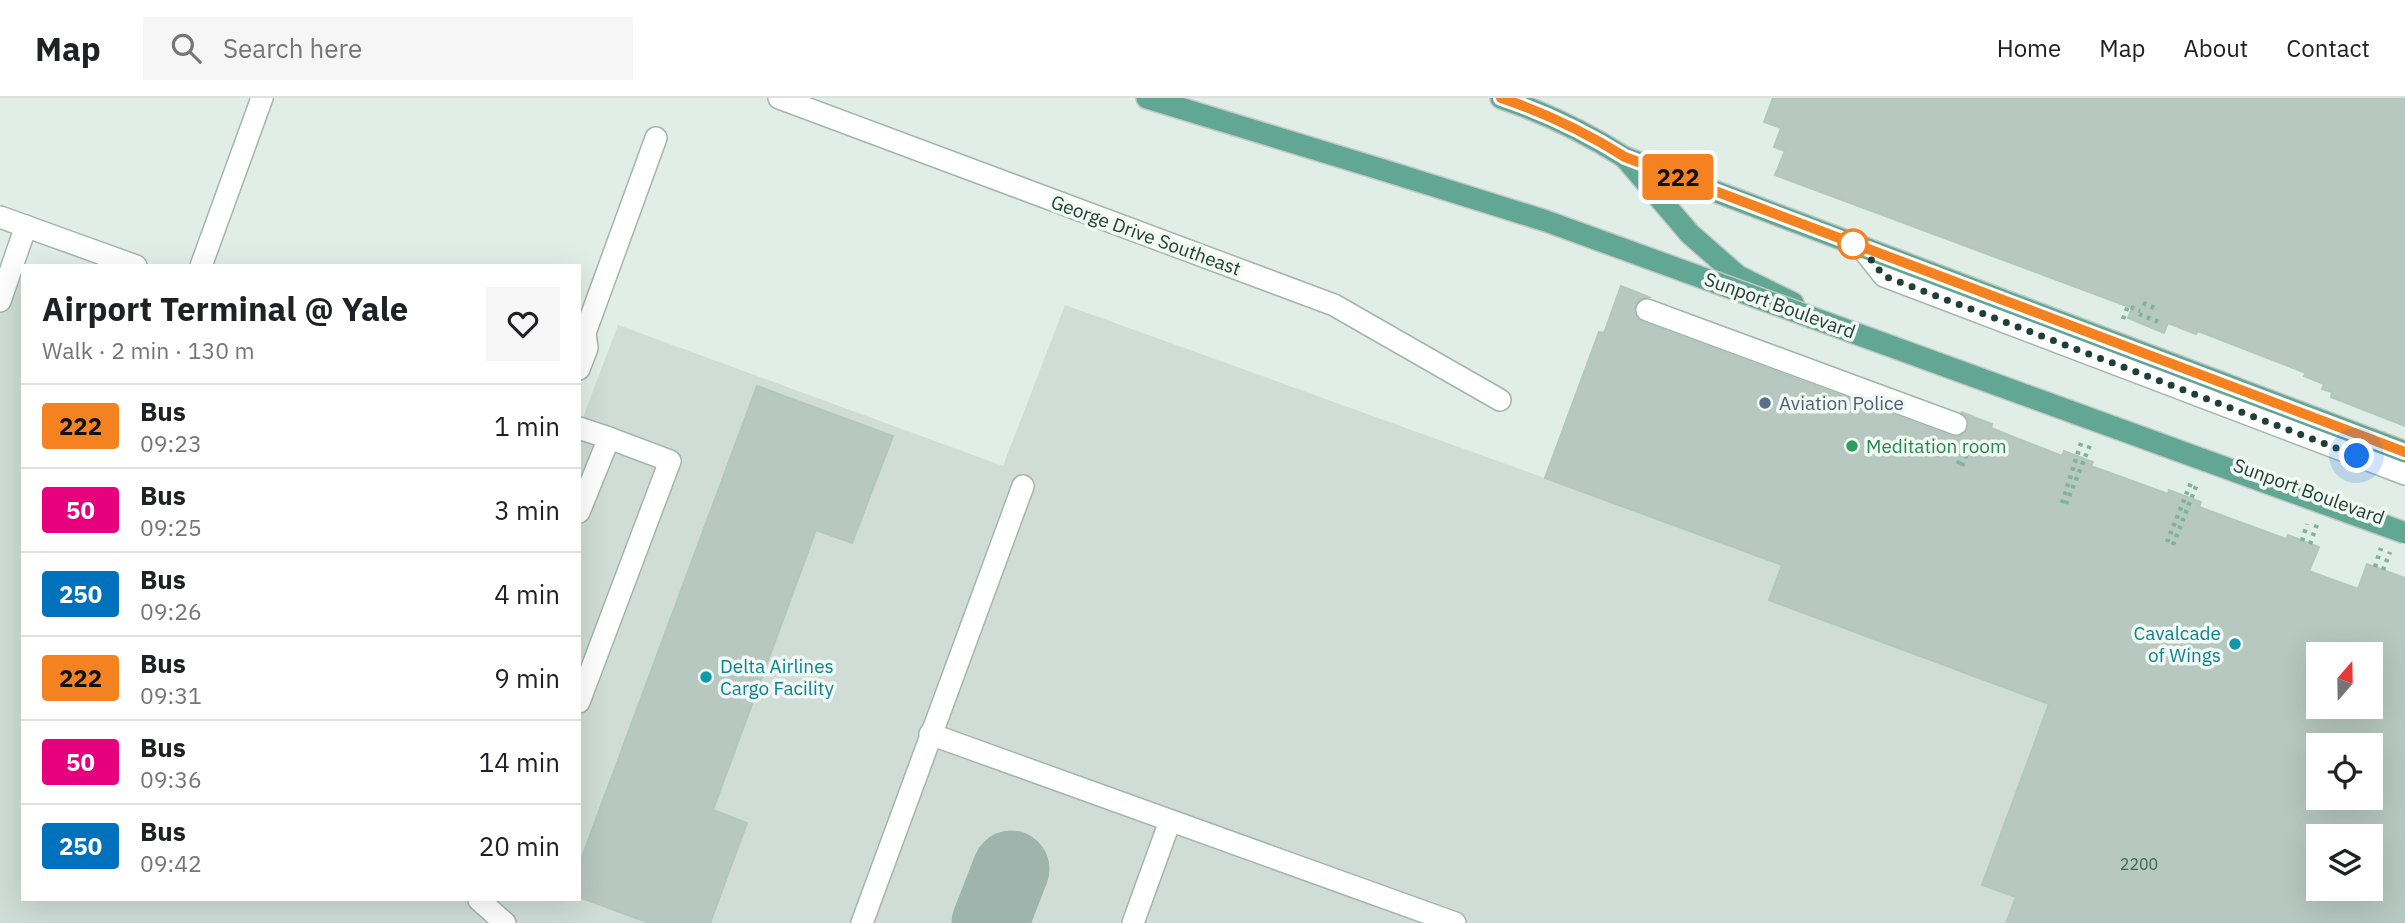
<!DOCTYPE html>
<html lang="en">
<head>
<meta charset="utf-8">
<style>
	body { margin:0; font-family:"IBM Plex Sans",sans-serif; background:#f6f6f6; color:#202124; height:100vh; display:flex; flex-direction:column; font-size:26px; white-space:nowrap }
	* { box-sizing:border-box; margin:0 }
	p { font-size:23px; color:#757577 }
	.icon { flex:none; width:38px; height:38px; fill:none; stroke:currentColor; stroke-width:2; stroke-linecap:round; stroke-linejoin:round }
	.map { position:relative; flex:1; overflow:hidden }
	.side { position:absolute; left:21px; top:166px; width:560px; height:637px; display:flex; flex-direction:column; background:#fff; border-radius:0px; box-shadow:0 7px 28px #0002 }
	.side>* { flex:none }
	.badge { padding:0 14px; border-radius:5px; font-size:24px; line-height:46px }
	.needle { width:46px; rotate:20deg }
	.buttons { position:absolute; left:2306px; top:544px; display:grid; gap:14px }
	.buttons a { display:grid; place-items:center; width:77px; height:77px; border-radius:0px; background:#fff; box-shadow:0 7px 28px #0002; font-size:35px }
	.you { position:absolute; width:35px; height:35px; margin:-18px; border:5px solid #fff; border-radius:50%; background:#1a73e8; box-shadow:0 0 0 10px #1a73e833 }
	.map>.badge { position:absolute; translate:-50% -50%; box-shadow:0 0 0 4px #fff }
	.round { display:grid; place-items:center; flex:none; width:74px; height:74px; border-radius:0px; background:#f6f6f6 }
	.summary { display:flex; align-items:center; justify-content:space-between; height:119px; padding:0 21px }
	h1 { font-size:33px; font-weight:700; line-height:52px }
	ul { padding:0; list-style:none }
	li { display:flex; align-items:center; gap:21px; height:84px; padding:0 21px; border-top:2px solid #e0e0e0 }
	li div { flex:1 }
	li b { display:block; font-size:26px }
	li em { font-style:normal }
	li .badge { min-width:77px; font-weight:700; text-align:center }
	header { display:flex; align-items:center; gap:42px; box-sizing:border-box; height:98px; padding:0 35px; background:#fff; border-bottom:2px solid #e0e0e0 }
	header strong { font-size:33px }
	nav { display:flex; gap:38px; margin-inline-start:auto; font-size:24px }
	.search { width:490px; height:63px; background:#f6f6f6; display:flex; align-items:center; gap:18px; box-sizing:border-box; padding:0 24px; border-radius:0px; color:#757577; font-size:26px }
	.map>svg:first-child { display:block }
	.built { fill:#cfddd6; fill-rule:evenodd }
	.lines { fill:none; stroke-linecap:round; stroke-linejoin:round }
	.taxiway { stroke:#9eb4ac; stroke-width:77 }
	.building { fill:#b6c8c0; stroke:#b3c7be; stroke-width:2; fill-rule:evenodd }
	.minor-casing { stroke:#a3b5ae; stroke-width:24 }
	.major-casing { stroke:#c1c9c7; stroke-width:24 }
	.path { stroke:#7eb3a3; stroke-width:4.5; stroke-dasharray:3.5 5; stroke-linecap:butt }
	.minor { stroke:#fff; stroke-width:21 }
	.major { stroke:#62a694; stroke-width:21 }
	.major-bridge-casing { stroke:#c1c9c7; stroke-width:24; stroke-linecap:butt }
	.major-bridge { stroke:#62a694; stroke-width:21 }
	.line-casing { stroke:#fff; stroke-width:16 }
	.line { stroke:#f58220; stroke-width:10 }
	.walk { stroke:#203f36; stroke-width:7; stroke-dasharray:0 12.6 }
	.stop-dot { fill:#fff; stroke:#f58220; stroke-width:3.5 }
	.service-dot { fill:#5c6f8a; stroke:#f2f9f5; stroke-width:2.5 }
	.leisure-dot { fill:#2e9e5b; stroke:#f2f9f5; stroke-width:2.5 }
	.culture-dot { fill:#0f9aa8; stroke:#f2f9f5; stroke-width:2.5 }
	.labels { text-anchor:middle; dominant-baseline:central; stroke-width:7; stroke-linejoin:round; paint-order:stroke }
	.number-label { font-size:16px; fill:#466158 }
	.street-label { font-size:19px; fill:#203f36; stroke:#f2f9f5 }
	.service-label { font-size:19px; fill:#4e5e75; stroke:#f2f9f5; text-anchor:start }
	.leisure-label { font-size:19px; fill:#27864d; stroke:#f2f9f5; text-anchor:start }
	.culture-label { font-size:19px; fill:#0d838f; stroke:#f2f9f5; text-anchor:end }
</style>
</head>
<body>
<header>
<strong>Map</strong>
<div class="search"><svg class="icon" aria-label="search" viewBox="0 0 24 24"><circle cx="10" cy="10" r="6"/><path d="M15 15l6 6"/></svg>Search here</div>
<nav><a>Home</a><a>Map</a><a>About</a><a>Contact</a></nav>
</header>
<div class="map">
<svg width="2405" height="825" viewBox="0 0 2405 825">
	<rect width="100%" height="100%" fill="#e1ede7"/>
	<!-- built -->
	<path class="built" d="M 0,173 L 23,182 L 23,802 L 579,802 L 579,330 L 618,227 L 1003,368 L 1065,207 L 1545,380 L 1599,234 L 1660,256 L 1952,339 L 1961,314 L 1992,326 L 1982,352 L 2054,379 L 2064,353 L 2093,364 L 2083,390 L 2160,418 L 2169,392 L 2201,404 L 2191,431 L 2278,461 L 2288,437 L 2319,449 L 2310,473 L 2358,491 L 2367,466 L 2400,478 L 2405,825 L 0,825 ZM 2319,556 L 2371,556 L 2371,609 L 2319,609 ZM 2319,648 L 2371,648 L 2371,700 L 2319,700 ZM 2319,738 L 2371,738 L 2371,791 L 2319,791 Z"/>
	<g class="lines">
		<!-- taxiway -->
		<polyline class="taxiway" points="990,825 1011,771"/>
	</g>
	<!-- building -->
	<g class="building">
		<polygon points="1773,0 2405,0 2405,328 2331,299 2332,294 2322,291 2324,286 2304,278 2306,275 2198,233 2196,236 2168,225 2164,235 2128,220 2132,210 1775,77 1785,53 1774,49 1781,30 1764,24"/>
		<path d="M 1621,188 L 1649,199 L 1639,202 L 1635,208 L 1637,220 L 1642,224 L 1951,338 L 1959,339 L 1968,331 L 1969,323 L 1961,314 L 1992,326 L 1991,330 L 2062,358 L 2064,353 L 2093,364 L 2091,368 L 2168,396 L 2169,392 L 2201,404 L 2199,409 L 2286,441 L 2288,437 L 2319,449 L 2309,473 L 2358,491 L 2367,466 L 2405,480 L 2405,825 L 2006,825 L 2016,799 L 1982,787 L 2049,606 L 1769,502 L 1782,467 L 1545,380 L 1599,234 L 1604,235 ZM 2319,556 L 2371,556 L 2371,609 L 2319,609 ZM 2319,648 L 2371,648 L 2371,700 L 2319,700 ZM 2319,738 L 2371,738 L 2371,791 L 2319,791 Z"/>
		<polygon points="757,288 893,338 852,445 816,432 713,712 747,725 710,825 649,825 579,799 579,767"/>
	</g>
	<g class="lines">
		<!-- minor casing -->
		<g class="minor-casing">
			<g id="minor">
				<polyline points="779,0 1334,207 1500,302"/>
				<polyline points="0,119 136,168"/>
				<polyline points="1861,149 1884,178 2405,376"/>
				<polyline points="201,168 262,0"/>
				<polyline points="0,203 26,128"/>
				<polyline points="1647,212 1956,326"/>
				<polyline points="579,271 587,250 585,235 656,40"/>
				<polyline points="579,330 609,340 579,414"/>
				<polyline points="579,604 670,363 609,340"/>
				<polyline points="930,636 1455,825"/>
				<polyline points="479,802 505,825"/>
				<polyline points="862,825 1023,388"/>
				<polyline points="1133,825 1170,723"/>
			</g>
		</g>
		<!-- major casing -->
		<g class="major-casing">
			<g id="major">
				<polyline points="1147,0 1383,72"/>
				<path d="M 1501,0 C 1546,15 1585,34 1624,59 L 2405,354"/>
				<polyline points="1626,61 1690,136 1738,178 1793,205"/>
			</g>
		</g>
		<!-- path -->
		<g class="path">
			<polyline points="2143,205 2157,211"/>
			<polyline points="2139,216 2161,225"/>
			<polyline points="2123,221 2128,208 2140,213"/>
			<polyline points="1958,366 1965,348"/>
			<polyline points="1962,368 1971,345"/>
			<polyline points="2062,405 2082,342"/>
			<polyline points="2066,406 2090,347"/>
			<polyline points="2302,443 2307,426"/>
			<polyline points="2167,444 2192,382"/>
			<polyline points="2310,446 2317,426"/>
			<polyline points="2173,447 2197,386"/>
			<polyline points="2375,469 2381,450"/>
			<polyline points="2383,472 2390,454"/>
		</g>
		<!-- minor -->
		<use href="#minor" class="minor"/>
		<!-- major -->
		<use href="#major" class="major"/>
		<!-- major-bridge casing -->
		<g class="major-bridge-casing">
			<polyline id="major-bridge" points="1383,72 1546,123 2405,435"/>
		</g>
		<!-- major-bridge -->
		<use href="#major-bridge" class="major-bridge"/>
	</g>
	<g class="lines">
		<!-- line casing -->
		<g class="line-casing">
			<path id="line" d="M 1501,0 C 1546,15 1585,34 1625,59 L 2405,354"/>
		</g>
		<!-- line -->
		<use href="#line" class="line"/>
		<!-- walk -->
		<polyline class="walk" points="1853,146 1861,149 1884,178 2357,358"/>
	</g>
	<!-- markers -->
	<circle class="stop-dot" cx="1853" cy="146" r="14"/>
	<circle class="service-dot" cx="1765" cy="305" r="7"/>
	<circle class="leisure-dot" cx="1852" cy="348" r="7"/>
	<g class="culture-dot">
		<circle cx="2235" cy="546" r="7"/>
		<circle cx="706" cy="579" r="7"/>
	</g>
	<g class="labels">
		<!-- number labels -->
		<g class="number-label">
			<text x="2139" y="766">2200</text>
		</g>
		<!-- street labels -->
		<g class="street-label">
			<text transform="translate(1146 137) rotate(20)">George Drive Southeast</text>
			<text transform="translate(1780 207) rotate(20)">Sunport Boulevard</text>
			<text transform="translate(2309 393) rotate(20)">Sunport Boulevard</text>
		</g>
		<!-- service labels -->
		<g class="service-label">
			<text x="1779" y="305">Aviation Police</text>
		</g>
		<!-- leisure labels -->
		<g class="leisure-label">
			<text x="1866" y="348">Meditation room</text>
		</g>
		<!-- culture labels -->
		<g class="culture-label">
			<text x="2221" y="535">Cavalcade<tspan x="2221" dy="22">of Wings</tspan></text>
			<text x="720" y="568" text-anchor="start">Delta Airlines<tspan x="720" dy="22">Cargo Facility</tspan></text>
		</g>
	</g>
</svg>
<div class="buttons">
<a><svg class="needle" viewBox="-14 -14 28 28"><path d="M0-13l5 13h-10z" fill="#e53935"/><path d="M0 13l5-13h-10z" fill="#757577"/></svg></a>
<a><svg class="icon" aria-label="locate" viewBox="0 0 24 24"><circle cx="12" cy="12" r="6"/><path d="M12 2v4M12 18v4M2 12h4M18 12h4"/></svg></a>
<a><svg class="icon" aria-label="layers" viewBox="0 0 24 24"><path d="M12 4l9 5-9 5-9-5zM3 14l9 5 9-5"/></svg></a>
</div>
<div class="you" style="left:2357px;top:358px"></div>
<b class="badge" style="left:1678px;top:79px;background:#f58220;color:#111">222</b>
<section class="side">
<div class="summary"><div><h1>Airport Terminal @ Yale</h1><p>Walk · 2 min · 130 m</p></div><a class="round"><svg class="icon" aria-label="heart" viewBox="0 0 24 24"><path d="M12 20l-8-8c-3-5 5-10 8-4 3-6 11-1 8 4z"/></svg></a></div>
<ul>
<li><span class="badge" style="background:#f58220;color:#111">222</span><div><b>Bus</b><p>09:23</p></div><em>1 min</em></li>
<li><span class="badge" style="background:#e6007e;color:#fff">50</span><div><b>Bus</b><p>09:25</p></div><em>3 min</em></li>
<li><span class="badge" style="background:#0072bc;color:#fff">250</span><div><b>Bus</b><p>09:26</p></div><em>4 min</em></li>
<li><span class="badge" style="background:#f58220;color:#111">222</span><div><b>Bus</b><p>09:31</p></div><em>9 min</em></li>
<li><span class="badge" style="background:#e6007e;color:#fff">50</span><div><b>Bus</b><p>09:36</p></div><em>14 min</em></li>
<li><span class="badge" style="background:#0072bc;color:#fff">250</span><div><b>Bus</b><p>09:42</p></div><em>20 min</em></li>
</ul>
</section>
</div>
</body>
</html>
